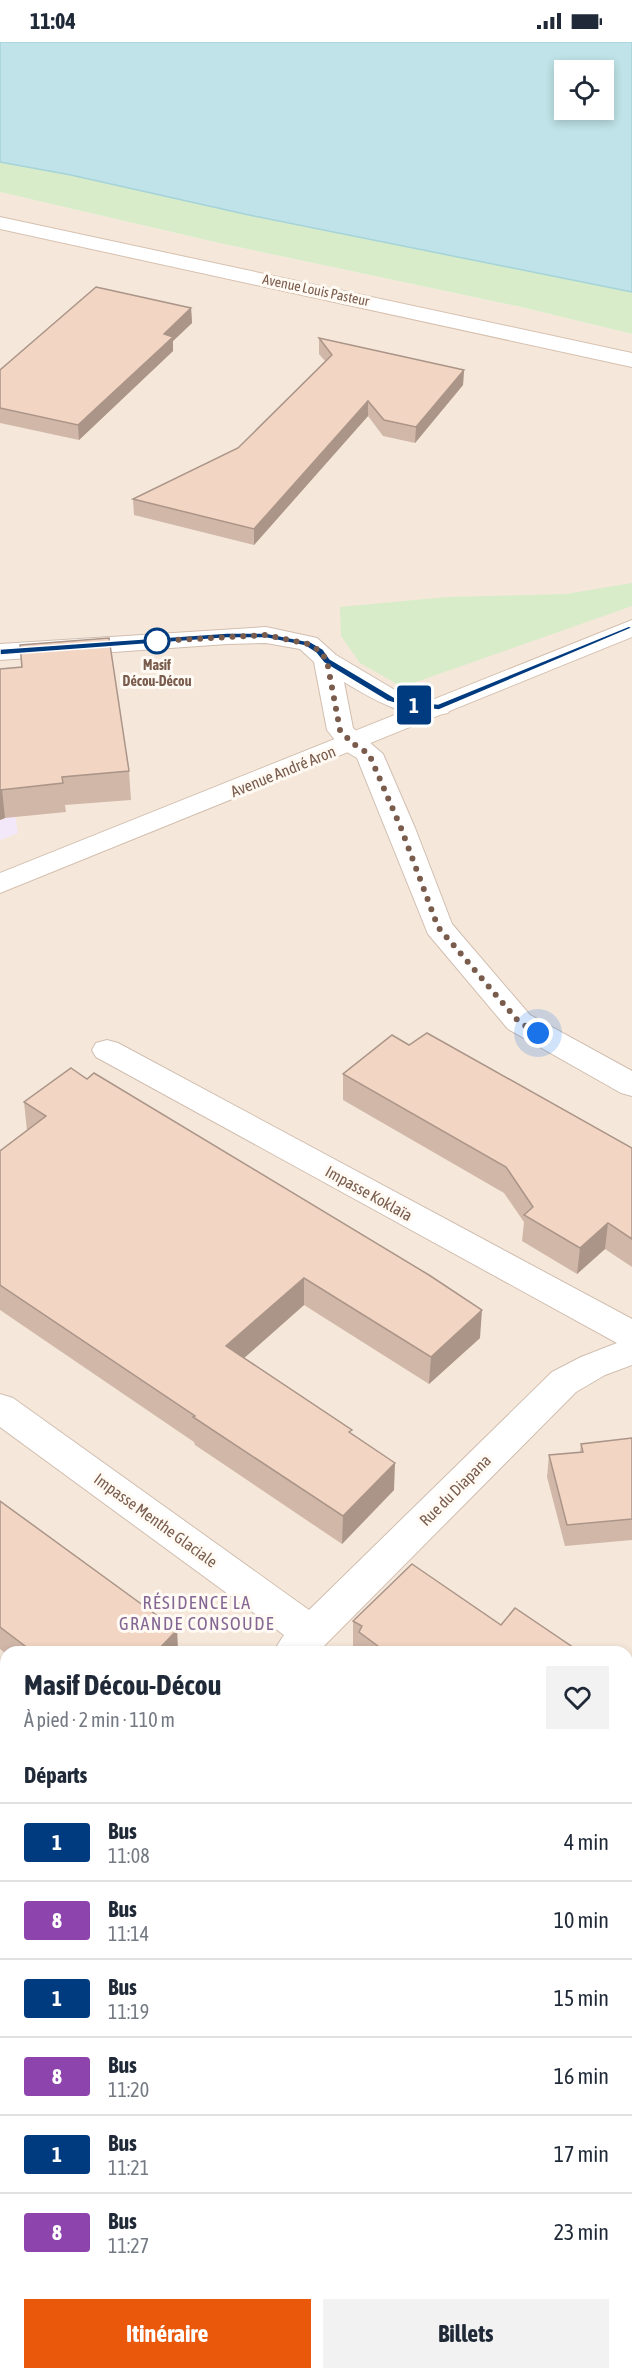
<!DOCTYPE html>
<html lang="fr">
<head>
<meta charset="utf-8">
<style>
	body { margin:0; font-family:"Asap Condensed",sans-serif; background:#f2f2f3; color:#1f2937; height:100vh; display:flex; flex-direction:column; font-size:22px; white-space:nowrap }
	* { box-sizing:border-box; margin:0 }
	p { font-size:20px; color:#747a83 }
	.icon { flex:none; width:33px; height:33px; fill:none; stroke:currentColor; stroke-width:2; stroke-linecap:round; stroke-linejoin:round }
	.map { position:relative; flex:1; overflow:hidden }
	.drawer { position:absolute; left:0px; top:1604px; width:633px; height:734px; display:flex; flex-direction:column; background:#fff; border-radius:18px 18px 0 0; box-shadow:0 3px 9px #0003 }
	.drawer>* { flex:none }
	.badge { padding:0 12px; border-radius:4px; font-size:21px; line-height:39px }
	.buttons { position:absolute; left:554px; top:18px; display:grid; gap:12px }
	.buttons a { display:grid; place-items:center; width:60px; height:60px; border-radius:0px; background:#fff; box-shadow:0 3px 9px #0003; font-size:30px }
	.you { position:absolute; width:30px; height:30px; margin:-15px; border:4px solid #fff; border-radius:50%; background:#1a73e8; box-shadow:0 0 0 9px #1a73e833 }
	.map>.badge { position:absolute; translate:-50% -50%; box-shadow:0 0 0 3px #fff }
	h2 { padding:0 24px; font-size:22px; line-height:54px }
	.round { display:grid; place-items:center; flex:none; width:63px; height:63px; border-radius:0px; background:#f2f2f3 }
	.overview { display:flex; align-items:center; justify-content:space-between; height:102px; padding:0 24px }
	h1 { font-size:28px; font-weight:700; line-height:45px }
	.action { display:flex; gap:12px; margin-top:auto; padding:12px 24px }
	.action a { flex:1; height:69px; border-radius:0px; background:#ea580c; color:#fff; font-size:24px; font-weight:700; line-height:69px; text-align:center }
	.action a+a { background:#f2f2f3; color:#1f2937 }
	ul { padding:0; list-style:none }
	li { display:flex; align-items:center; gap:18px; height:78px; padding:0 24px; border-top:2px solid #e0e1e3 }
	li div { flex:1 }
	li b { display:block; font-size:22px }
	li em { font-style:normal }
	li .badge { min-width:66px; font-weight:700; text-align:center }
	.status { display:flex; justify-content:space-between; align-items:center; height:42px; padding:0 30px; background:#fff; direction:ltr }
	.status svg { height:16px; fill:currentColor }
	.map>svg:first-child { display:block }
	.residential { fill:#f5e8da; fill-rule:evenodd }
	.education { fill:#f3e8fa }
	.green { fill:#d8ecc9 }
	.water { fill:#bfe3e8; stroke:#a5d3da; stroke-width:1.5; fill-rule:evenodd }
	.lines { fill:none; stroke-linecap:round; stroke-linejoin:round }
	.street-casing { stroke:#d1beb0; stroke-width:2 }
	.secondary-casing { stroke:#d6c0b0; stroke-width:2 }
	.street { fill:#fff; fill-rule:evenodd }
	.secondary { fill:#fff; fill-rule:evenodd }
	.wall { fill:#d1b7a8 }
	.shaded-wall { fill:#aa9588 }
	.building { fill:#f3d5c3; stroke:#aa9588; stroke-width:1.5 }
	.line { fill:#003b80; stroke:#fff; stroke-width:1.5 }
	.walk { stroke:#7a5c4d; stroke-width:6; stroke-dasharray:0 10.8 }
	.stop-dot { fill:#fff; stroke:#003b80; stroke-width:3 }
	.labels { text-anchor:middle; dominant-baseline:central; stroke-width:6; stroke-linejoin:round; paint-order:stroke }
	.far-street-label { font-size:14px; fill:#7a5c4d; stroke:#fffaf3 }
	.far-stop-label { font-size:14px; font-weight:bold; fill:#7a5c4d; stroke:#fffaf3 }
	.street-label { font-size:16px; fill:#7a5c4d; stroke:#fffaf3 }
	.neighbourhood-label { font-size:18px; letter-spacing:1.5px; fill:#846695; stroke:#fffaf3 }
</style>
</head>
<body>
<div class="status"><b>11:04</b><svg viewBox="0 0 49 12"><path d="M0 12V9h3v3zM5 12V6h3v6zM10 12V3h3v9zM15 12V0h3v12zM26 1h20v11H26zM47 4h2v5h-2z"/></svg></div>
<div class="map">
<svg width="632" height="2336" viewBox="0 0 632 2336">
	<rect width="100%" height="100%" fill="#fdf6ec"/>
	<!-- residential -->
	<path class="residential" d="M 0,150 L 219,201 L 521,265 L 632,292 L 632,2336 L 0,2336 ZM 6,1610 L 627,1610 L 627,2331 L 6,2331 Z"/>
	<!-- education -->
	<polygon class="education" points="0,683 18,791 0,798"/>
	<!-- green -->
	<g class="green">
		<polygon points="0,0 632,174 632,292 521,265 219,201 0,150"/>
		<polygon points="632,541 632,564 402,645 360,621 341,594 340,565 446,555 566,552"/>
	</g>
	<!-- water -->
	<path class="water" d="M 0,0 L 632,0 L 632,250 L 249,173 L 71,133 L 0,120 ZM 564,28 L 603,28 L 603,68 L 564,68 Z"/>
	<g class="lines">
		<!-- street casing -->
		<g class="street-casing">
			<g id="street">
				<path d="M 266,585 L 317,596 L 336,613 L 400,651 L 448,659 L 452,665 L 448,671 C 410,680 376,659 344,640 L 353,686 L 383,712 L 415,786 L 452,882 L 530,973 L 632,1029 L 632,1054 L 621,1051 L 508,987 L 428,892 L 357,716 L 342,707 L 327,688 L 314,620 L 300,607 L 266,601 L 227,602 L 0,618 L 0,602 Z"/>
				<polygon points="107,998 118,1001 632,1277 632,1323 605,1333 576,1350 318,1610 273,1610 284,1593 0,1385 0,1352 13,1356 309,1568 552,1330 581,1315 617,1301 96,1015 92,1008 96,1001"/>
				<polygon points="0,1694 6,1696 6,1733 0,1731"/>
				<polygon points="627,1848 632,1850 632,1889 627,1887"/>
				<polygon points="6,1857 6,1898 0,1900 0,1859"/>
				<polygon points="0,2096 6,2098 6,2145 0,2143"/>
				<polygon points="216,2331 267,2331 269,2336 218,2336"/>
			</g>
		</g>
		<!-- secondary casing -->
		<g class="secondary-casing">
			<g id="secondary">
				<polygon points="0,175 632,311 632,325 0,187"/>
				<polygon points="632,578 632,595 0,851 0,831"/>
			</g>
		</g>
		<!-- street -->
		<use href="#street" class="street"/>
		<!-- secondary -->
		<use href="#secondary" class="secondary"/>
	</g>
	<!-- wall -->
	<g class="wall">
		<polygon points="191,266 192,281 173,299 173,309 79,398 0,381 0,328"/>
		<polygon points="319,296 464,328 463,343 415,401 383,394 368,374 254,503 134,473 133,457 238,406 325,319 319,312"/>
		<polygon points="0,627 129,729 131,758 65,763 66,770 5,776 0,778"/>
		<polygon points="409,1003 632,1106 632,1225 605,1207 577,1232 522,1199 524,1180 504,1151 343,1058 343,1032"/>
		<polygon points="24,1060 480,1296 429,1342 304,1263 244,1316 352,1392 394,1448 342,1502 195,1403 194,1400 0,1268 0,1109 27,1089"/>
		<polygon points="632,1396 632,1498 565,1504 547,1435 549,1413 580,1410 581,1402"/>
		<polygon points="0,1459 177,1588 178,1610 6,1610 6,1612 0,1607"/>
		<polygon points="353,1579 501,1583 580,1610 358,1610 358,1608 353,1605"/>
		<polygon points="627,1641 632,1644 632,1797 627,1793"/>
		<polygon points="6,1927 6,2029 0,2024 0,1933"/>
		<polygon points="391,2331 618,2331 624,2336 396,2336"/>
	</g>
	<!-- shaded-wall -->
	<g class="shaded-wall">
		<polygon points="191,266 192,281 173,299 173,309 79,398 78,383 164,292"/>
		<polygon points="464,328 463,343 415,401 416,385"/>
		<polygon points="368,359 368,374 254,503 254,487"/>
		<polygon points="2,747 5,776 0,778 0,748"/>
		<polygon points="608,1181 605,1207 577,1232 580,1206"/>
		<polygon points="304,1236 304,1263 227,1331 226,1304"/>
		<polygon points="482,1268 480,1296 429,1342 431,1315"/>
		<polygon points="395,1421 394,1448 342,1502 343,1474"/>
		<polygon points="177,1588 178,1610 156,1610"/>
	</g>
	<!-- building -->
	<g class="building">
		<polygon points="96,245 191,266 164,292 173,295 78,383 0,366 0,328"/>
		<polygon points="319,296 464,328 416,385 384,378 368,359 254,487 133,457 238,406 332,313"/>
		<polygon points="109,596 129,729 62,735 63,741 0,748 0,627 22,625 20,603"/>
		<polygon points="427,991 632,1106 632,1197 608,1181 580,1206 524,1173 533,1165 506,1125 343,1032 392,993 409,1003"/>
		<polygon points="71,1026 87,1037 94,1031 429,1233 482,1268 431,1315 304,1236 226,1304 352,1388 349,1390 395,1421 343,1474 193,1375 195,1374 0,1243 0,1109 46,1074 24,1060"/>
		<polygon points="632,1396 632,1477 567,1483 549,1413 583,1410 581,1402"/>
		<polygon points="0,1459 177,1588 156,1610 39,1610 36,1607 33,1610 0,1585"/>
		<polygon points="412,1522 501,1583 515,1566 580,1610 386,1610 359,1590 362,1584 353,1579"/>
		<polygon points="627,1641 632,1644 632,1769 627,1765"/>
		<polygon points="6,1927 6,2011 0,2006 0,1933"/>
		<polygon points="413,2331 618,2331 624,2336 418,2336"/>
	</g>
	<!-- line -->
	<polygon class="line" points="629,584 632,586 439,668 404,664 387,659 324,621 316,611 305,604 266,596 227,596 0,613 0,607 227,591 266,591 311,600 323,607 330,617 394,655 406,659 438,662"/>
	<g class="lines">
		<!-- walk -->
		<polyline class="walk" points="157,599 266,593 308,602 320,609 327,619 340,688 352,701 369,712 401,786 438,885 519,980 538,991"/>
	</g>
	<!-- markers -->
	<circle class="stop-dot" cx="157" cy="599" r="12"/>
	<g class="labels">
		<!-- far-street labels -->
		<g class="far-street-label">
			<text transform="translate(316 248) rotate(12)">Avenue Louis Pasteur</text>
		</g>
		<!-- far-stop labels -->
		<g class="far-stop-label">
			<text x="157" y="623">Masif<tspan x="157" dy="16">Décou-Décou</tspan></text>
		</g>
		<!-- street labels -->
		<g class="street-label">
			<text transform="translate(283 729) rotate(-22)">Avenue André Aron</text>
			<text transform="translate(369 1151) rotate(29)">Impasse Koklaïa</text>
			<text transform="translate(455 1448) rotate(-45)">Rue du Diapana</text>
			<text transform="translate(156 1478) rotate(36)">Impasse Menthe Glaciale</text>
		</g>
		<!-- neighbourhood labels -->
		<g class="neighbourhood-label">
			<text x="197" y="1560">RÉSIDENCE LA<tspan x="197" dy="21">GRANDE CONSOUDE</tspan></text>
		</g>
	</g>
</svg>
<div class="buttons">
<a><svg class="icon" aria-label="locate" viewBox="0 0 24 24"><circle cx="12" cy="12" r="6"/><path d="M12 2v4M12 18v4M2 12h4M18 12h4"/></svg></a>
</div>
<div class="you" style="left:538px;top:991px"></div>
<b class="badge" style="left:414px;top:663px;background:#003b80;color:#fff">1</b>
<section class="drawer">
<div class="overview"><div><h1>Masif Décou-Décou</h1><p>À pied · 2 min · 110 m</p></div><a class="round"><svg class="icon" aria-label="heart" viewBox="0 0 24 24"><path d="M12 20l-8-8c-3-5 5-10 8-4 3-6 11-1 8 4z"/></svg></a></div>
<h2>Départs</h2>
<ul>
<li><span class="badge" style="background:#003b80;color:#fff">1</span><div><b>Bus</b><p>11:08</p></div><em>4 min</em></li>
<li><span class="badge" style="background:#8e44ad;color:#fff">8</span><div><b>Bus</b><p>11:14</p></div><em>10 min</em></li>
<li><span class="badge" style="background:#003b80;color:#fff">1</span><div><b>Bus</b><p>11:19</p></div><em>15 min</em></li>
<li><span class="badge" style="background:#8e44ad;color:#fff">8</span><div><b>Bus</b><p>11:20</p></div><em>16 min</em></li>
<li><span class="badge" style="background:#003b80;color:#fff">1</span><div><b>Bus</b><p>11:21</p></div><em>17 min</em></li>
<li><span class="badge" style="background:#8e44ad;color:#fff">8</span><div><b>Bus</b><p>11:27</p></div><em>23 min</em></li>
</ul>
<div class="action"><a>Itinéraire</a><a>Billets</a></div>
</section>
</div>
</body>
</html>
